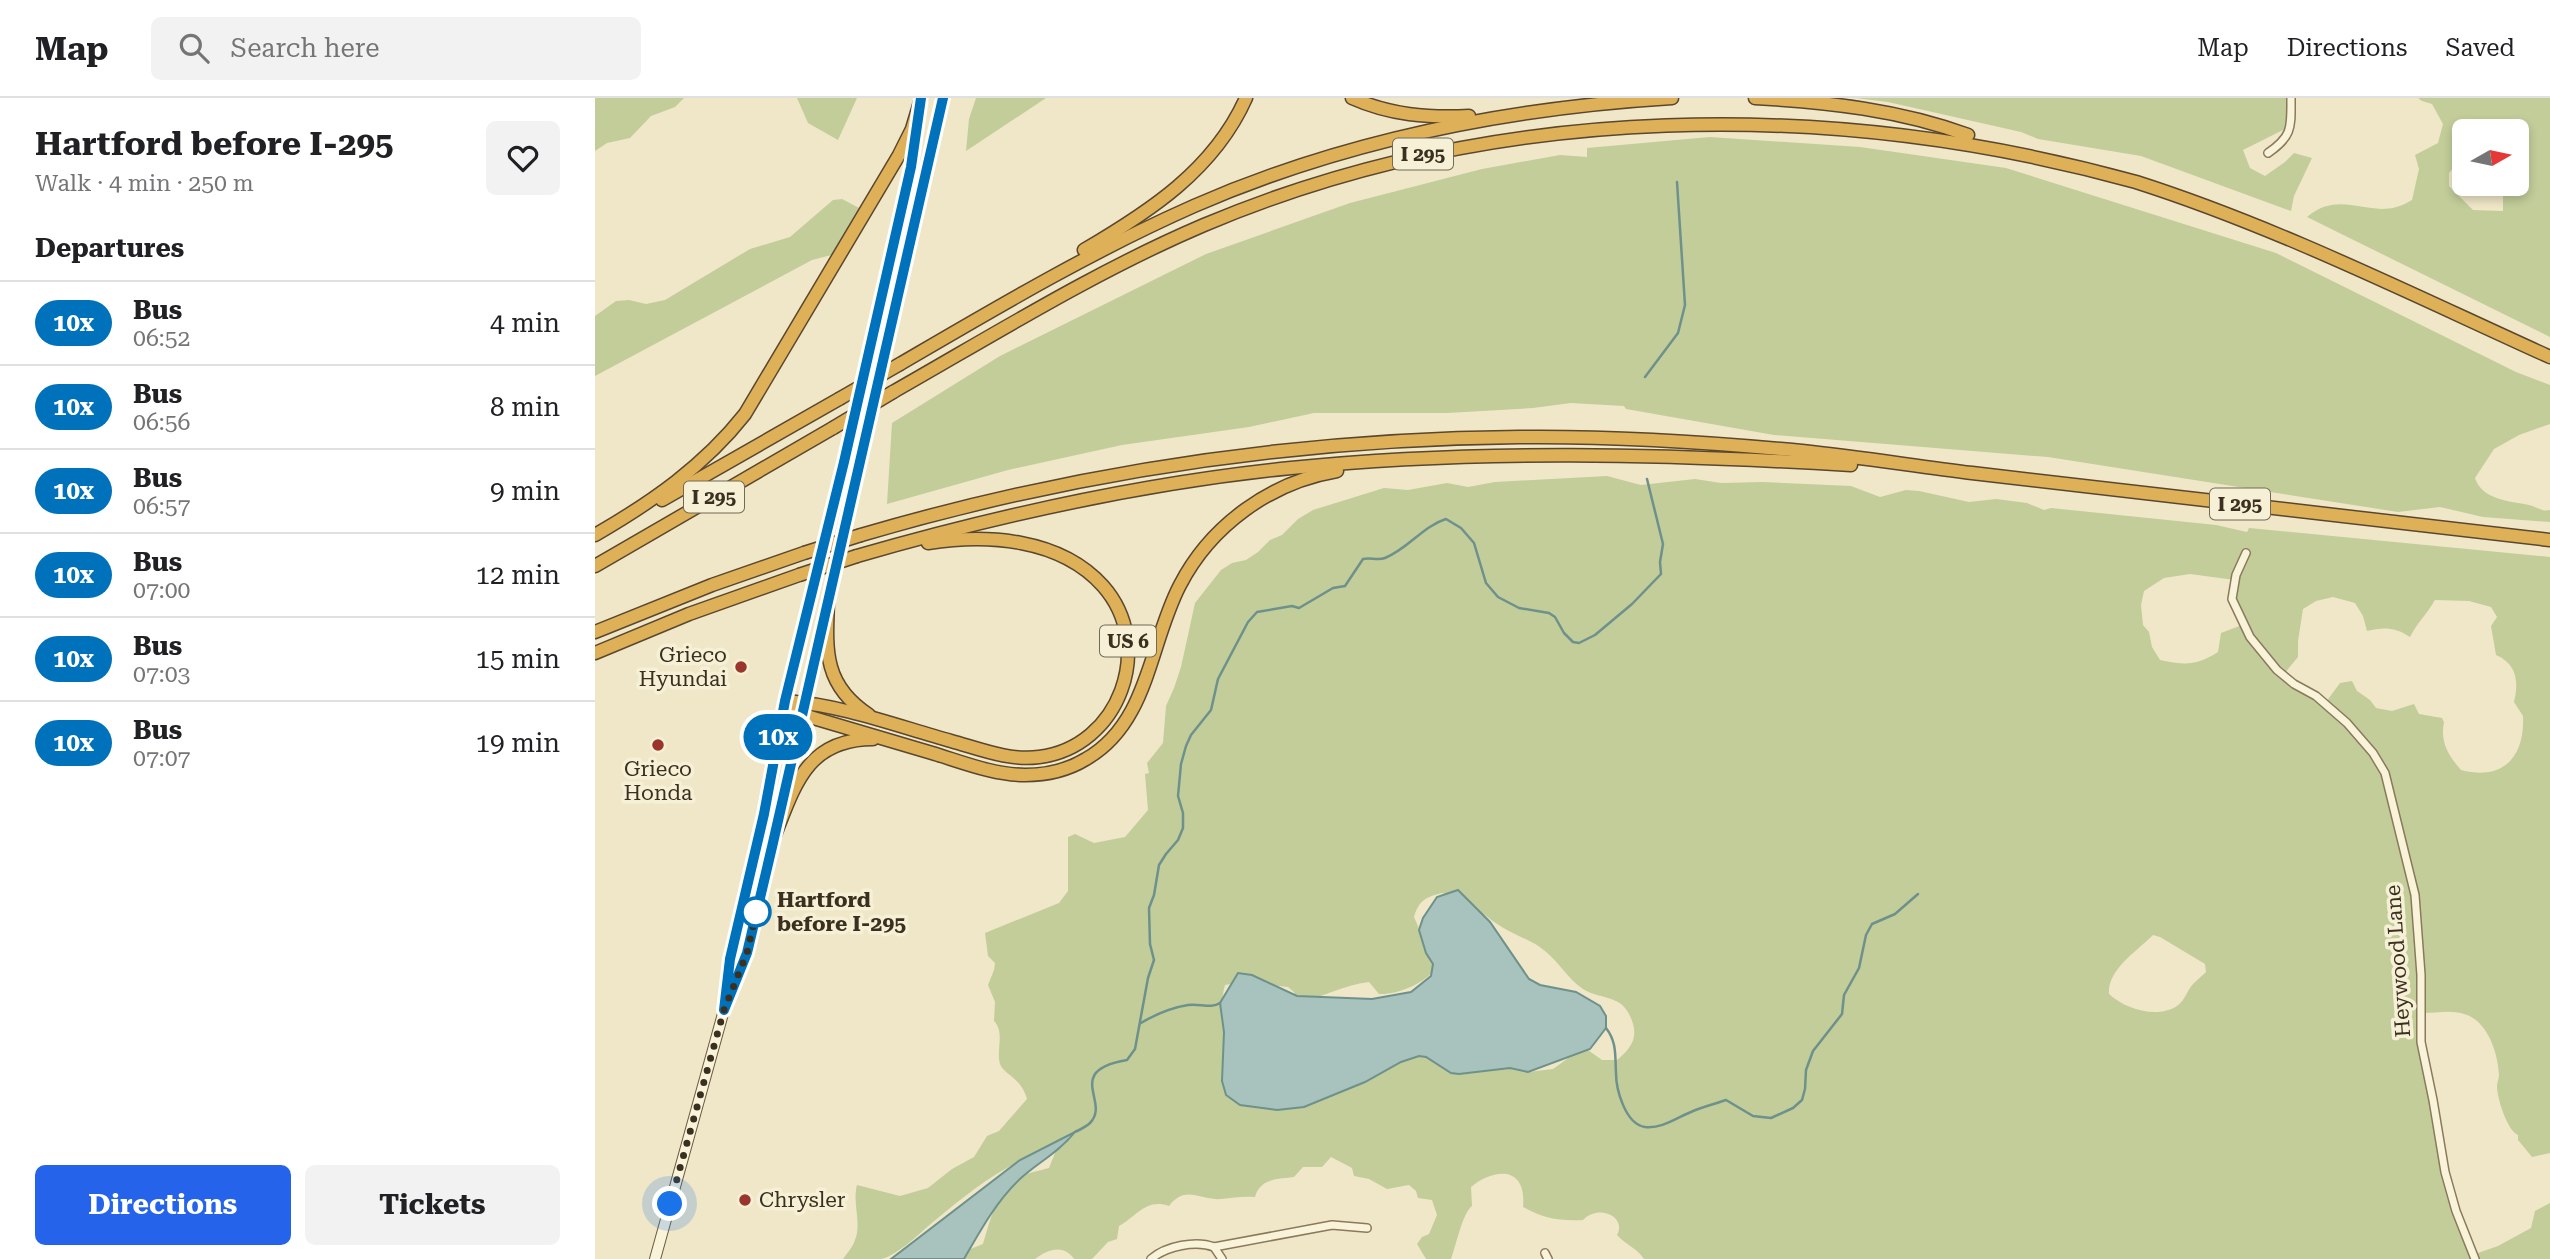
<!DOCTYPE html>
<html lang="en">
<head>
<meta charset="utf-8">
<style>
	body { margin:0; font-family:"Roboto Serif",serif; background:#f2f2f2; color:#202124; height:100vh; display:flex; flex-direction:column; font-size:26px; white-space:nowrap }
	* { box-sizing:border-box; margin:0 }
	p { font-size:23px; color:#757577 }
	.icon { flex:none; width:38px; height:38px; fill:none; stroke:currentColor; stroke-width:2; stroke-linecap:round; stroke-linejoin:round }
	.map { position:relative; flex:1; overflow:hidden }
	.drawer { display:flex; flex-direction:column; background:#fff; width:595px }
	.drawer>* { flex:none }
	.badge { padding:0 14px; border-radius:23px; font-size:24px; line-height:46px }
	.needle { width:46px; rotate:81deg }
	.buttons { position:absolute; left:1857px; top:21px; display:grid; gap:14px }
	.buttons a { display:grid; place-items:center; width:77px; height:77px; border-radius:10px; background:#fff; box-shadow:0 4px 10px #0003; font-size:35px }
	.you { position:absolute; width:35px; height:35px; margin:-18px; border:5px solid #fff; border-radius:50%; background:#1a73e8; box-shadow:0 0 0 10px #1a73e833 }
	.map>.badge { position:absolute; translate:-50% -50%; box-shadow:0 0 0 4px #fff }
	h2 { padding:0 35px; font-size:26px; line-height:63px }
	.round { display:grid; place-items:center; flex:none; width:74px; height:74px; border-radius:10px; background:#f2f2f2 }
	.summary { display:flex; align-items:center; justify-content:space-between; height:119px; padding:0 35px }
	h1 { font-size:33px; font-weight:700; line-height:52px }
	.button { display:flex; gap:14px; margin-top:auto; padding:14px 35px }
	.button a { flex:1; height:80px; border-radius:10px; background:#2563eb; color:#fff; font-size:28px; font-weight:700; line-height:80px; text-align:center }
	.button a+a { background:#f2f2f2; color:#202124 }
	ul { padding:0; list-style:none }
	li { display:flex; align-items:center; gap:21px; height:84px; padding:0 35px; border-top:2px solid #e0e0e0 }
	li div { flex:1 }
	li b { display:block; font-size:26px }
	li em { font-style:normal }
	li .badge { min-width:77px; font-weight:700; text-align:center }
	header { display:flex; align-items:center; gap:42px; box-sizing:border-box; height:98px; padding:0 35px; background:#fff; border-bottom:2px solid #e0e0e0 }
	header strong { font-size:33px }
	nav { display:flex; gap:38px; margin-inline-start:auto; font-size:24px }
	.search { width:490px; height:63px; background:#f2f2f2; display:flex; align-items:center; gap:18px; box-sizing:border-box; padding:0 24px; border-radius:10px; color:#757577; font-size:26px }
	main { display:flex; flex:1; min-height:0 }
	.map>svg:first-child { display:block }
	.green { fill:#c2cd9a; fill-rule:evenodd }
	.water { fill:#a8c3bd; stroke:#6e918c; stroke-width:2 }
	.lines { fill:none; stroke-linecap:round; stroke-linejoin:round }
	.stream { stroke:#6e918c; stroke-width:2.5 }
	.minor-casing { stroke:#8b795c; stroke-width:10 }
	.secondary-casing { stroke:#6d5a3f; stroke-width:12 }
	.trunk-casing { stroke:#594730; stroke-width:13 }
	.motorway-casing { stroke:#594730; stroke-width:15 }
	.minor { stroke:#f9f3da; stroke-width:7 }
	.secondary { stroke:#f9f3da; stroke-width:10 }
	.trunk { stroke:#e8c87c; stroke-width:10 }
	.motorway { stroke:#deb058; stroke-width:12 }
	.motorway-bridge-casing { stroke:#594730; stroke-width:15; stroke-linecap:butt }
	.motorway-bridge { stroke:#deb058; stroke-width:12 }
	.line-casing { stroke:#fff; stroke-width:16 }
	.line { stroke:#0072bc; stroke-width:10 }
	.walk { stroke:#3b301f; stroke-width:7; stroke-dasharray:0 12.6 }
	.poi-dot { fill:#9a352b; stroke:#f6f0d6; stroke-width:2.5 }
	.stop-dot { fill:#fff; stroke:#0072bc; stroke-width:3.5 }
	.labels { text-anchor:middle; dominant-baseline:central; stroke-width:7; stroke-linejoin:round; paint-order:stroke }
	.shield { fill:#f6f0d6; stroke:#736a56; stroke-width:2 }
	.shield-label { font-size:19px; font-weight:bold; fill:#3b301f }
	.poi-label { font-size:21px; fill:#3b301f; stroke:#f6f0d6; text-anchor:end }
	.stop-label { font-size:21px; font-weight:bold; fill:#3b301f; stroke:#f6f0d6; text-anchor:start }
	.street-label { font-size:21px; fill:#3b301f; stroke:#f6f0d6 }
</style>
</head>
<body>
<header>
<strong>Map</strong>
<div class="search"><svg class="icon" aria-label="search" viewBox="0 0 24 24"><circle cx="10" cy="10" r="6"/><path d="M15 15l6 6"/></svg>Search here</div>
<nav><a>Map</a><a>Directions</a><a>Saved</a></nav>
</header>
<main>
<section class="drawer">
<div class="summary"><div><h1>Hartford before I-295</h1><p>Walk · 4 min · 250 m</p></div><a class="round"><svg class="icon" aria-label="heart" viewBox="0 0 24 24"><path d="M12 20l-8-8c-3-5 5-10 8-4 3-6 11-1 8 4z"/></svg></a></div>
<h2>Departures</h2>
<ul>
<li><span class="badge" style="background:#0072bc;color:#fff">10x</span><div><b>Bus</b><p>06:52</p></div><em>4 min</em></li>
<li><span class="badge" style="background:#0072bc;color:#fff">10x</span><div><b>Bus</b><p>06:56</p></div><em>8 min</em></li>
<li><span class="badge" style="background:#0072bc;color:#fff">10x</span><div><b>Bus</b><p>06:57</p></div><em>9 min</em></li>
<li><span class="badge" style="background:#0072bc;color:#fff">10x</span><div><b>Bus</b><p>07:00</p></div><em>12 min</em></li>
<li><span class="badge" style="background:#0072bc;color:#fff">10x</span><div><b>Bus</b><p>07:03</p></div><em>15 min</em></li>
<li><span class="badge" style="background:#0072bc;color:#fff">10x</span><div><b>Bus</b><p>07:07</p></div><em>19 min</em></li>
</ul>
<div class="button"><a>Directions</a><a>Tickets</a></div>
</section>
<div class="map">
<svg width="1955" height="1161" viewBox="0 0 1955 1161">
	<rect width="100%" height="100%" fill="#efe7c7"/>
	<!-- green -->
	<g class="green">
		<polygon points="0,0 89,0 80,9 56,18 35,40 12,45 0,53"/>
		<polygon points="202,0 262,0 243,42 213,25"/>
		<polygon points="381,0 451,0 371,53 374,21"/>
		<polygon points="1261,0 1697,0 1696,21 1690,31 1648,52 1655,70 1670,78 1690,64 1699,55 1717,60 1699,98 1696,113 1546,58 1443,41 1426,34 1293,4"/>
		<path d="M 1823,0 L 1955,0 L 1955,239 L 1712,119 C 1749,88 1778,127 1817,102 L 1824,71 L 1820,57 L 1843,45 L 1848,26 L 1837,6 L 1827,3 ZM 1869,33 L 1922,33 L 1922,86 L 1908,86 L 1908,113 L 1878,112 L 1854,88 L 1854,75 L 1864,63 L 1869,62 Z"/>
		<path d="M 1115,39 L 1265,49 L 1411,70 L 1681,155 L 1921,274 L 1955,287 L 1955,326 L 1924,337 L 1899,351 L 1880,380 C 1887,402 1915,403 1934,407 C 1942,409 1947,414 1955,412 L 1955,424 L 1888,419 L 1845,409 L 1803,414 L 1453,359 L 1179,337 L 1031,311 L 1029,308 L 976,305 L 938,310 L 852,315 L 719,315 L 654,329 L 527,347 L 413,372 L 292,406 L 297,325 L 405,258 L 611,156 L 755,105 L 887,71 L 965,57 L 992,59 L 992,50 Z"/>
		<polygon points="247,101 268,112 244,155 217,162 0,278 0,218 21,203 34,202 51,206 70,202 155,151 195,139 238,102"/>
		<path d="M 1012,378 L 1046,387 L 1100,381 L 1126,385 L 1168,384 L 1256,388 L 1285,399 L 1311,392 L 1324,393 L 1374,404 L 1401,401 L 1432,405 L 1449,412 L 1456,410 L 1621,427 L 1652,434 L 1654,430 L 1955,459 L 1955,1055 L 1937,1059 L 1923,1042 L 1923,1037 C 1912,1032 1902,1000 1902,988 C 1902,984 1904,981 1904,977 C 1903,955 1893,925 1872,917 C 1858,911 1842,915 1828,915 L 1826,939 L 1851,1075 L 1880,1156 L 1903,1148 L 1936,1130 L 1940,1113 L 1955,1105 L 1955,1161 L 1049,1161 C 1042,1150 1031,1147 1022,1137 C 1032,1120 1005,1105 988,1122 C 964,1123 949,1121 928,1109 C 932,1069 901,1069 876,1089 L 877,1108 C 867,1116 861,1148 856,1161 L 831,1161 L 822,1146 L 827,1139 L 834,1136 L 842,1117 L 837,1102 L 823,1100 L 821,1093 L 814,1087 L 792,1091 L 774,1081 L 759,1078 L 757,1070 L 736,1059 L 727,1069 L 708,1069 L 699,1079 C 683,1081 665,1080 660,1099 C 647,1098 638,1100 626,1101 C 605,1103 591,1086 574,1108 C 551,1100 542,1118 524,1128 L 522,1141 L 513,1144 L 497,1161 L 479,1161 C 469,1146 453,1151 440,1161 L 364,1161 L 373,1152 L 388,1146 C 395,1123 401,1096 421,1081 C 429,1075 444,1073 454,1070 L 462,1050 C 414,1061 377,1092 338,1124 C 326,1134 302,1158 286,1161 C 274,1161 260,1161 248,1161 C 252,1155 258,1149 260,1142 C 267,1125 257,1105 262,1087 L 305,1098 L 333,1090 L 357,1071 L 379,1059 L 392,1038 L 404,1033 L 432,1001 C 426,979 409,977 405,966 C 401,952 410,934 399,923 L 400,904 L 393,887 L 399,872 L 400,865 L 393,858 L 390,835 L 464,805 L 473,793 L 473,739 L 480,736 L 499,745 L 530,739 L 553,712 L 550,676 L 554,675 L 552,665 L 568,645 L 571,608 L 579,590 L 586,569 L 600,505 L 626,472 L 637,465 L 651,462 L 663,454 L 675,442 L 687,437 L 703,421 L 718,412 L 789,390 L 813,392 L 852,385 L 873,389 L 900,384 ZM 1595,476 L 1640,482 L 1638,503 L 1647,527 L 1626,535 L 1623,554 C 1601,568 1590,567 1565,562 L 1557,549 L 1554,534 L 1548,527 L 1546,507 L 1549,493 L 1569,480 ZM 1738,499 L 1760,505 L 1768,518 L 1772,533 C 1788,529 1800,529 1815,539 C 1822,525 1832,516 1840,502 L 1874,503 L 1896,509 L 1902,519 L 1896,528 L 1901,557 C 1922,566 1924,584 1919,604 L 1928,618 C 1930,660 1907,683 1866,672 C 1853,657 1845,644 1849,624 L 1847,620 L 1824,616 L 1819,606 L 1797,613 L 1781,610 L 1775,602 L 1762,593 L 1757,583 L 1745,585 L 1731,604 L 1689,576 L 1703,559 L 1703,543 L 1708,511 L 1721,503 ZM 847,795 C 872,798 887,817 907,829 C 921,838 937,842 950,853 C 964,864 973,881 988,891 C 1004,901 1025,897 1034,916 C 1045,937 1038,949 1022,962 L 1007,962 L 993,952 L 979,956 L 958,971 L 933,974 L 915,970 L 864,976 L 856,975 L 831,959 L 824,958 L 806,964 L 770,984 L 709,1009 L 631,997 C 625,977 629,958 629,937 C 628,919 625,905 630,887 L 647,884 L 693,889 L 699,894 L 702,906 C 727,899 749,887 774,884 L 784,896 C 801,897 829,886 840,871 L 838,862 L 819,819 C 824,802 831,799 847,795 ZM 1558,837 L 1565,839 L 1610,866 L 1611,874 C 1607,878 1603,881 1599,885 C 1592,892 1590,903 1582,908 C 1562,921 1530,911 1514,896 C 1512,872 1542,853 1558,837 Z"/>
	</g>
	<!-- water -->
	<g class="water">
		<polygon points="863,792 895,824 934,881 945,887 981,894 1005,908 1011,918 1011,930 995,951 933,974 915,970 864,976 856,975 831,959 824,958 806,964 770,984 709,1009 682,1012 645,1007 631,997 627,983 629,934 625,905 643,875 657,877 702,898 777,901 816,894 836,878 838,866 831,855 824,832 828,820 842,799"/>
		<path d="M 480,1034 C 464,1054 444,1064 426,1080 C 402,1102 385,1133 369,1161 L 296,1161 L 425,1062 Z"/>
	</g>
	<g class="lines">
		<!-- stream -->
		<g class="stream">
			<polyline points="1050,279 1083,235 1090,207 1082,84"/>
			<path d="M 546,925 C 561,916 575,910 593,907 C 604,905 616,911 625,905"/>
			<path d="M 1011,930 C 1022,944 1020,958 1021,975 C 1021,991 1030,1026 1050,1029 C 1067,1031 1081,1020 1096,1014 C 1107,1009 1120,1006 1131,1002 L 1158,1018 L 1176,1020 L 1198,1010 L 1207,1002 L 1210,991 L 1211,972 L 1218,953 L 1247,916 L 1249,897 L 1264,870 L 1271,837 L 1277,826 L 1300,816 L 1323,796"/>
			<path d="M 480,1034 C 484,1032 491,1029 495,1025 C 516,1004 468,973 532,962 L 540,951 L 553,880 L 559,862 L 555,846 L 554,810 L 559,797 L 564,767 L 571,756 L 583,742 L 588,730 L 588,715 L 583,698 L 586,666 L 591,648 L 596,637 L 616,612 L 623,581 L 653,524 L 662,514 L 697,508 L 704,510 L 738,490 L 750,488 L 768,461 C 776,459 782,463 790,460 C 813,451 828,428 851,421 L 866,430 L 879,445 L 891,485 L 903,499 L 924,510 L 954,515 L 960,519 L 969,535 L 978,544 L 984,545 L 1000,537 L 1037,506 L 1066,476 L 1065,464 L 1068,446 L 1052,381"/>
		</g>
		<!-- minor casing -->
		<g class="minor-casing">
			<g id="minor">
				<path d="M 1673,55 C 1698,38 1696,29 1696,0"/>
				<polyline points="1651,455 1641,477 1637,501 1655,539 1682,572 1699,586 1721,598 1752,625 1778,655 1790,675 1820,797 1826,877 1826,944 1838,1002 1850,1074 1861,1113 1880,1161"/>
				<polyline points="619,1149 627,1161"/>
				<polyline points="950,1155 953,1161"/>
				<path d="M 556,1161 C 571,1148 601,1142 619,1149 L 737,1127 L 772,1130"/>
			</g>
		</g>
		<!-- secondary casing -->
		<g class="secondary-casing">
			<g id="secondary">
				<polyline points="186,711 228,524"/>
				<polyline points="129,912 135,861 172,701 190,603 249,364 321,44 324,21"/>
				<polyline points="60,1161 129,912 152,855 181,732"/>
			</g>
		</g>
		<!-- trunk casing -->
		<g class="trunk-casing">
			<polyline id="trunk" points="233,503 348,0"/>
		</g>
		<!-- motorway casing -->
		<g class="motorway-casing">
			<g id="motorway">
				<path d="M 757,0 C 795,17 833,20 874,18"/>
				<path d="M 1160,0 C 1233,4 1305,12 1373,37"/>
				<path d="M 489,152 C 554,114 619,72 651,0"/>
				<path d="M 305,266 C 401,210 497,153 599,108 C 750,42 913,10 1077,0"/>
				<path d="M 298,294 C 400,236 501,173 609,127 C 902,3 1238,0 1541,84 C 1682,129 1820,198 1955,259"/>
				<polyline points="67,402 244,301"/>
				<path d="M 0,437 C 57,404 109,368 150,316 L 304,57 L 317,31 L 326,1"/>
				<path d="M 266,437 C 480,374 702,341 925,339 C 1019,338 1113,344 1207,353 C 1264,359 1320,368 1377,375 C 1569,397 1762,419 1955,442"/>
				<path d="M 262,458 C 404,417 548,385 696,370 C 882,351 1069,356 1256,367"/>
				<polyline points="0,468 238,330"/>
				<path d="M 233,503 C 231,552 228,587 274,617"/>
				<polyline points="0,534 117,487 209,455"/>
				<polyline points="0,555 94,516 204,477"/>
				<path d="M 190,603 L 215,619 C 256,631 297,643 337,655 C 367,664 399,677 430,677 C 451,677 473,672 491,661 C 554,625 554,546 585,487 C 616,427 676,384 742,373"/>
				<path d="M 191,603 C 247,607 302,628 356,643 C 385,651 414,663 444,659 C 525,649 561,548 508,488 C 465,440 392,436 333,445"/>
				<path d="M 180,737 C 200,686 213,641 278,641"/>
			</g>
		</g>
		<!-- minor -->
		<use href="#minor" class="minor"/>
		<!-- secondary -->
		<use href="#secondary" class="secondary"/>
		<!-- trunk -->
		<use href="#trunk" class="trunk"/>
		<!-- motorway -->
		<use href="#motorway" class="motorway"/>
		<!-- motorway-bridge casing -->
		<g class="motorway-bridge-casing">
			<g id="motorway-bridge">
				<polyline points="244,301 305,266"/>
				<polyline points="238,330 298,294"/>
				<polyline points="209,455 266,437"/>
				<polyline points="204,477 262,458"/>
			</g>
		</g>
		<!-- motorway-bridge -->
		<use href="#motorway-bridge" class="motorway-bridge"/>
	</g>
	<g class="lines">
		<!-- line casing -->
		<g class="line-casing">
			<polyline id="line" points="326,0 316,69 249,364 190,603 169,716 135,861 129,912 152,855 177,749 348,0"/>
		</g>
		<!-- line -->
		<use href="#line" class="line"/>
		<!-- walk -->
		<polyline class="walk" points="75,1106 129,912 152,855 164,802 161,814"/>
	</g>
	<!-- markers -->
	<g class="poi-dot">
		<circle cx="146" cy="569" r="7"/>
		<circle cx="63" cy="647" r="7"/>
		<circle cx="150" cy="1102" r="7"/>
	</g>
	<circle class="stop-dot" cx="161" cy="814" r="14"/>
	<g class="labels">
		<!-- shield labels -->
		<g class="shield">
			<rect x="798" y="40.5" width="60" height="31" rx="5"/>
			<rect x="89" y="383.5" width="60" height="31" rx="5"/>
			<rect x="1615" y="390.5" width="60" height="31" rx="5"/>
			<rect x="505" y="527.5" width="56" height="31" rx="5"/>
		</g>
		<g class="shield-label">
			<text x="828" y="56">I 295</text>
			<text x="119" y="399">I 295</text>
			<text x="1645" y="406">I 295</text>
			<text x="533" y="543">US 6</text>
		</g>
		<!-- poi labels -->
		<g class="poi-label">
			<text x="132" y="557">Grieco<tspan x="132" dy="24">Hyundai</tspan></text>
			<text x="63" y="671" text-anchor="middle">Grieco<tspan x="63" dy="24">Honda</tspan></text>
			<text x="164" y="1102" text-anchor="start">Chrysler</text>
		</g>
		<!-- stop labels -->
		<g class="stop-label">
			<text x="182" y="802">Hartford<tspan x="182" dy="24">before I-295</tspan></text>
		</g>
		<!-- street labels -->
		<g class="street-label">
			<text transform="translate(1803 863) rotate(-94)">Heywood Lane</text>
		</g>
	</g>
</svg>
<div class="buttons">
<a><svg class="needle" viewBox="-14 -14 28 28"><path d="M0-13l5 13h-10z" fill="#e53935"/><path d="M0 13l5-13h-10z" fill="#757577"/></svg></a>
</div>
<div class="you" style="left:75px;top:1106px"></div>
<b class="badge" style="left:183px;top:639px;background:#0072bc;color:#fff">10x</b>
</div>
</main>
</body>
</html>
